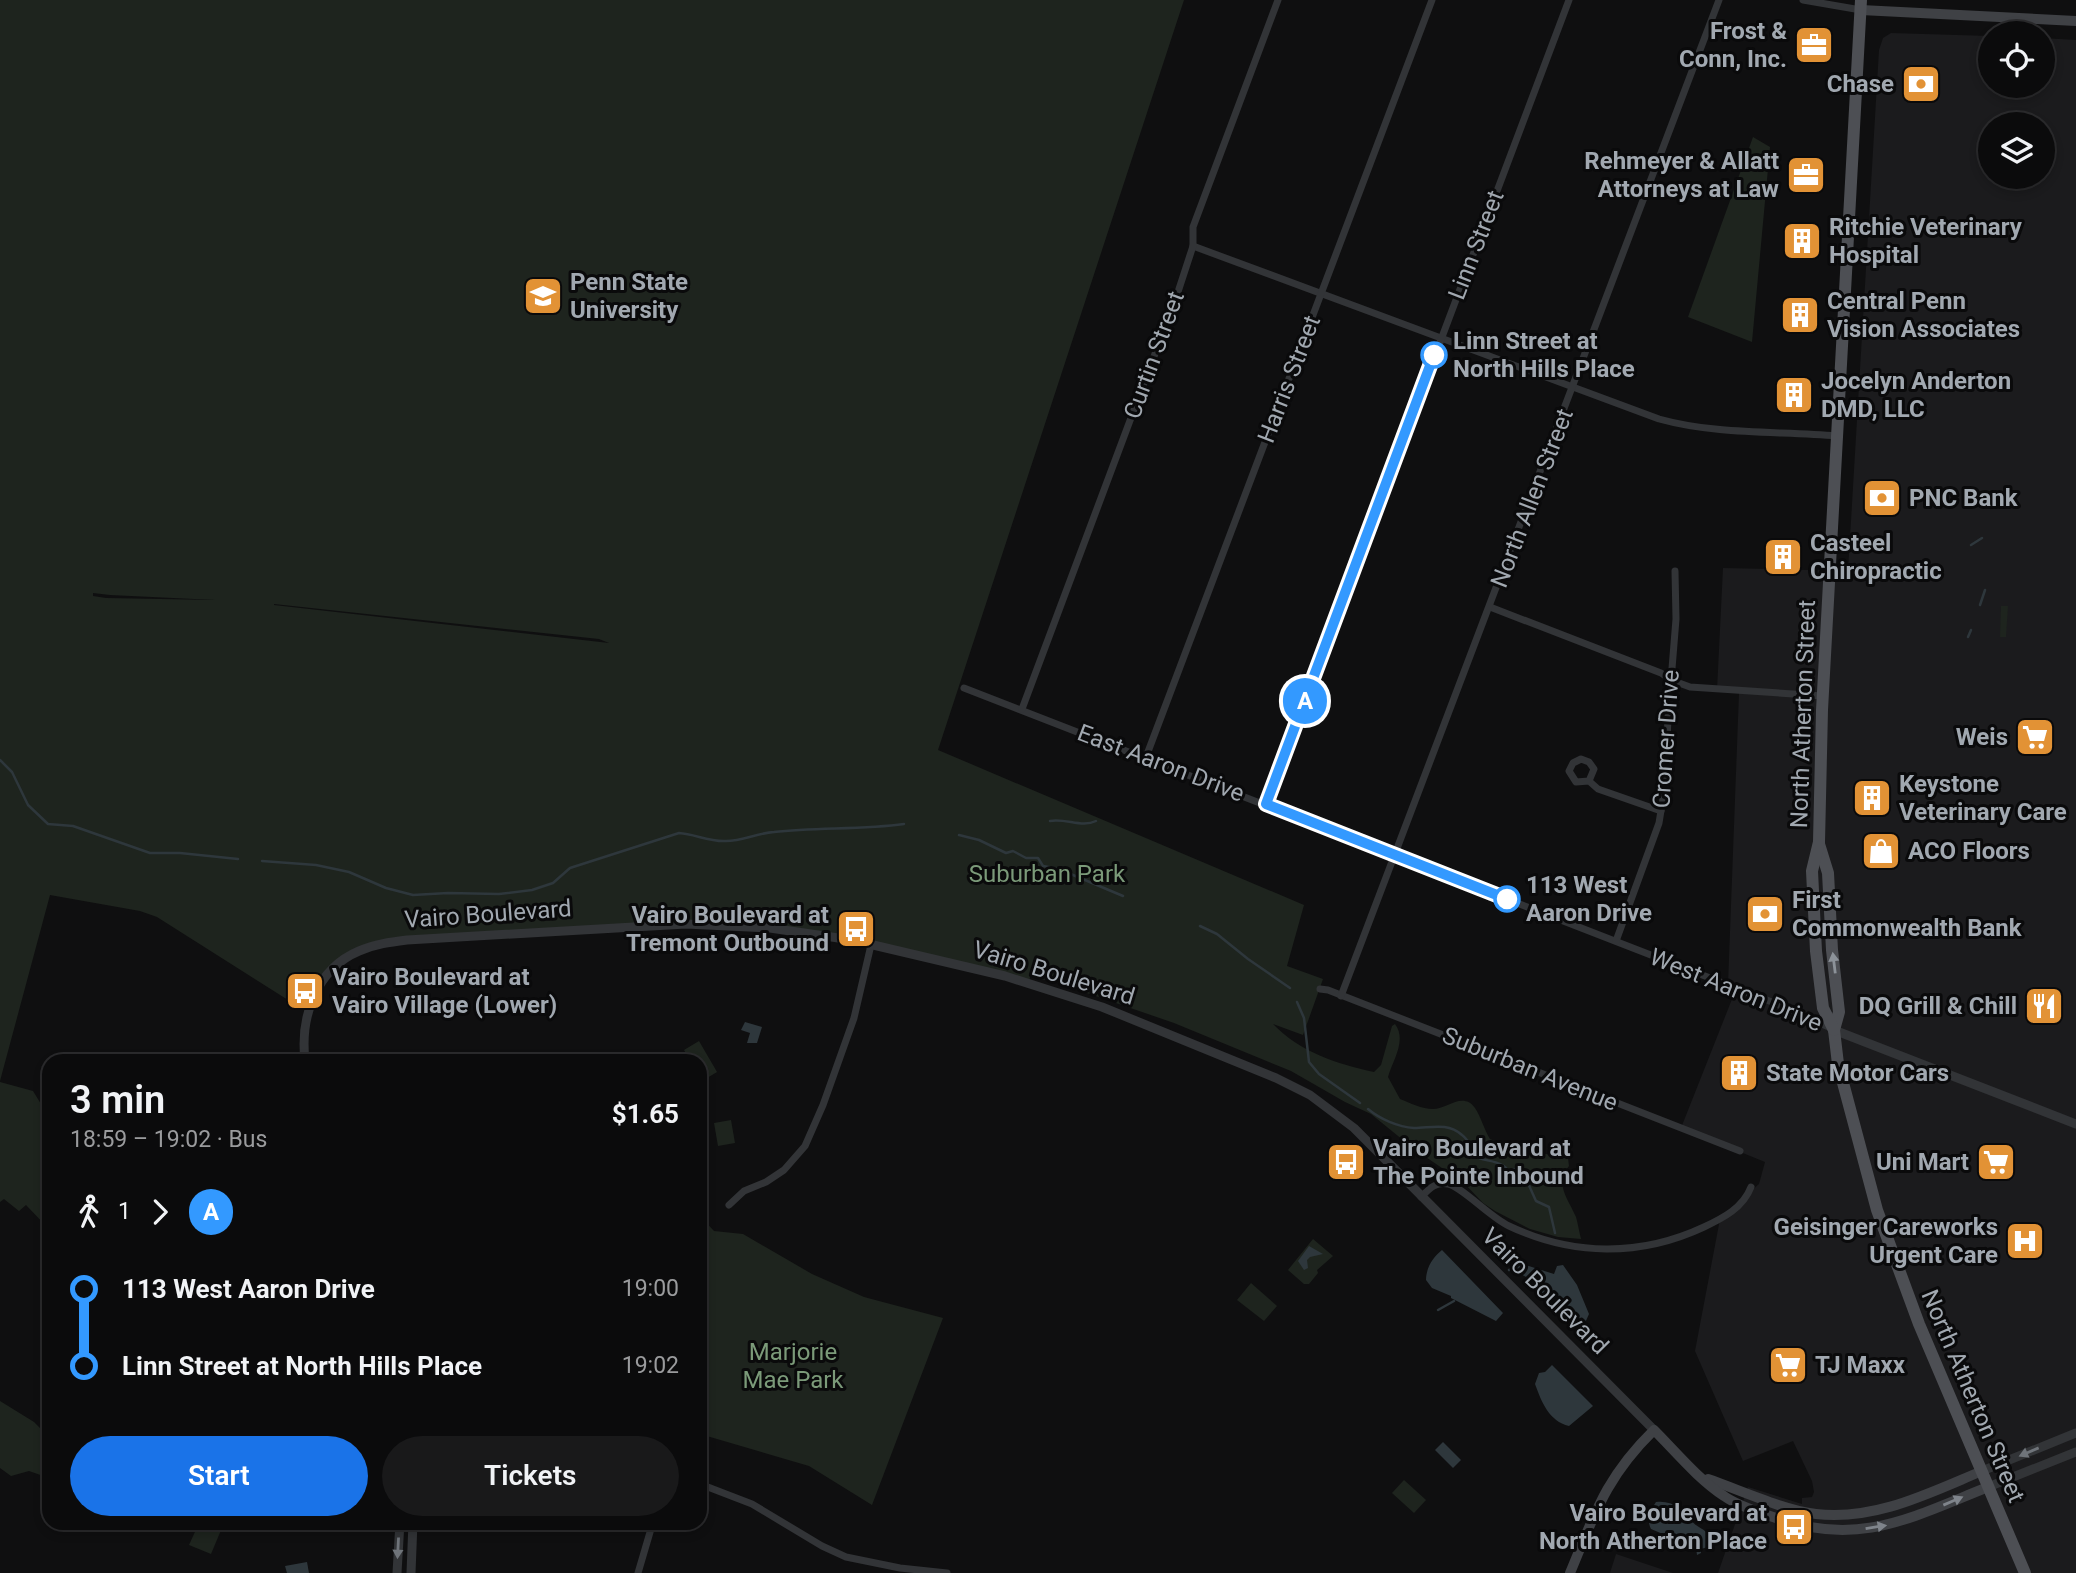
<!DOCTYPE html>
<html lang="en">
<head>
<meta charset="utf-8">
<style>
	body { margin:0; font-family:Roboto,sans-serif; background:#19191a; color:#f1f3f6; height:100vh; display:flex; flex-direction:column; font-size:26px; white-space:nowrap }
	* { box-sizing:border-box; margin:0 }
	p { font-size:23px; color:#9a9b9d }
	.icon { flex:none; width:38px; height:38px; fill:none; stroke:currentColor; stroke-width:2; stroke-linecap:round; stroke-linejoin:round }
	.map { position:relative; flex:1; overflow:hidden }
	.sheet { position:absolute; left:42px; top:1054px; width:665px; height:476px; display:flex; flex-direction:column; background:#0b0b0c; border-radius:21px; box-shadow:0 4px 10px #0003,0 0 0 2px #2b2b2d }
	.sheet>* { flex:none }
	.badge { padding:0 14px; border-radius:23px; font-size:24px; line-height:46px }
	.buttons { position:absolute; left:1978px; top:21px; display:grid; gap:14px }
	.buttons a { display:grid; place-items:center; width:77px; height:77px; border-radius:50%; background:#0b0b0c; box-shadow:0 4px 10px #0003,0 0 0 2px #2b2b2d; font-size:35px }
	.map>.badge { position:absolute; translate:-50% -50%; box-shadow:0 0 0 4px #fff }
	.legs { display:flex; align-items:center; gap:10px; height:77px; padding:0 28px; font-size:23px }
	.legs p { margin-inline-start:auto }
	.summary { display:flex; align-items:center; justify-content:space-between; height:119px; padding:0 28px }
	h1 { font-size:38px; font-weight:600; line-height:52px }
	.primary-button { display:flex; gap:14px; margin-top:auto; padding:14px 28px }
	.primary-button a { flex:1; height:80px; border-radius:42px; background:#1a73e8; color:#fff; font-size:28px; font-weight:600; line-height:80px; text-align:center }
	.primary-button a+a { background:#19191a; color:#f1f3f6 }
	ul { padding:0 28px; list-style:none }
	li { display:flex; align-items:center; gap:24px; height:77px; font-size:26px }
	li i { display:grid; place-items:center; width:10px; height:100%; margin:0 9px; background:currentColor }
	li i::after { content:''; width:18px; height:18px; margin:-9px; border:5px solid; border-radius:50%; background:#0b0b0c }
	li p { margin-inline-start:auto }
	li:first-child i { background:linear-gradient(#0000 50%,currentColor 0) }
	li:last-child i { background:linear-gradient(currentColor 50%,#0000 0) }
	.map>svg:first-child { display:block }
	.built { fill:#1b1b1d; fill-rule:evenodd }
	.green { fill:#1e241e; fill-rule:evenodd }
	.water { fill:#2e373c }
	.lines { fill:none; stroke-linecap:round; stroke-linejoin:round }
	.stream { stroke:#2e373c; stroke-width:2.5 }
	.minor { stroke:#323437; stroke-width:7 }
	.tertiary { stroke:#323437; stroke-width:9 }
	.secondary { stroke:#3f4145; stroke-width:10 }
	.primary { stroke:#4d4f54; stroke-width:12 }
	.oneway { fill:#8c9299 }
	.oneway2 { fill:#6f747a }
	.oneway3 { fill:#7f848b }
	.line-1-casing { stroke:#fff; stroke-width:16 }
	.line-1 { stroke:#39f; stroke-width:10 }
	.stop-1-dot { fill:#fff; stroke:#39f; stroke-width:3.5 }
	.labels { text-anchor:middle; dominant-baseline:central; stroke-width:6; stroke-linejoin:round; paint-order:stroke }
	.poi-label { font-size:24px; font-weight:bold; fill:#a1a8b0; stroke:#0a0a0b; text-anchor:start }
	.street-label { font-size:24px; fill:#a1a8b0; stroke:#0a0a0b }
	.stop-label { font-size:24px; font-weight:bold; fill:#a1a8b0; stroke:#0a0a0b; text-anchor:start }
	.park-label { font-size:24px; fill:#7b9a79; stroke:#0a0a0b }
</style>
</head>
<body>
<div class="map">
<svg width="2076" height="1573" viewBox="0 0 2076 1573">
	<rect width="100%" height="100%" fill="#0f0f10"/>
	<!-- built -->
	<g class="built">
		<path d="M 1891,33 L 1990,36 L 1990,86 L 2042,86 L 2042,38 L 2076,40 L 2076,1573 L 1718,1573 L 1748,1487 L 1802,1504 L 1802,1498 L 1812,1497 L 1814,1492 L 1812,1481 L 1793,1441 L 1743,1461 L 1695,1351 L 1720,1219 L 1759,1184 L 1765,1162 L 1681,1128 L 1736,989 L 1728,985 L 1739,693 L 1717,690 L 1723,568 L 1848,571 L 1879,50 L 1883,38 ZM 1990,124 L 2042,124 L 2042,177 L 1990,177 Z"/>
		<polygon points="1616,1554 1673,1573 1610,1573"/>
	</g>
	<!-- green -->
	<g class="green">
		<path d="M 0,0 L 1184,0 L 938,750 L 1304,905 L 1287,966 L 1323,979 L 1303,1035 L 1273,1024 C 1300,1052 1337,1064 1374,1072 L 1381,1065 L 1392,1026 L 1395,1024 C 1407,1040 1393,1060 1388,1077 L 1400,1099 C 1410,1103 1422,1109 1433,1109 C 1447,1109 1463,1091 1475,1108 C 1481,1117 1484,1129 1490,1139 L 1513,1148 L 1568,1158 L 1569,1166 C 1554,1184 1568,1198 1576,1217 C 1578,1224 1579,1231 1581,1239 L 1558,1237 L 1530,1229 L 1495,1211 L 1483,1203 L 1464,1183 L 1414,1149 L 1371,1114 L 1345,1102 L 1291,1071 L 1174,1023 L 1055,982 L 1030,977 L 1029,984 L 878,947 L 738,926 L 588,929 L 373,945 L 327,974 L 307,1012 L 157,917 L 140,911 L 50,895 L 0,1081 ZM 93,593 L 110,595 L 215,600 L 106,598 L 93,596 ZM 274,604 L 599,639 L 609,643 L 274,605 Z"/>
		<polygon points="1753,137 1770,147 1752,342 1688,317"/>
		<polygon points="2001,606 2008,606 2006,637 2000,637"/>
		<polygon points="699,1041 717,1072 702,1081 700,1060 690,1060 684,1050"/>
		<polygon points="0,1082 33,1091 49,1117 49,1229 26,1205 19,1211 4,1199 0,1202"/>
		<polygon points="731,1120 735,1143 718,1146 714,1123"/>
		<polygon points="700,1216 714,1231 743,1234 812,1274 864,1297 943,1318 872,1505 809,1466 700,1434"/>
		<polygon points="1313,1239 1333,1256 1317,1270 1318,1273 1309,1284 1304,1284 1288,1270"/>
		<polygon points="1251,1283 1277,1306 1264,1321 1237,1300"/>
		<polygon points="0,1401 34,1422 49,1437 49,1478 29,1471 11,1476 0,1468"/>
		<polygon points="1404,1480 1426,1500 1414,1513 1392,1493"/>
		<polygon points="199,1523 224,1523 211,1554 189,1545"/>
	</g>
	<!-- water -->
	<g class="water">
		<polygon points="745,1022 762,1027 757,1043 747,1043 750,1033 741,1030"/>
		<polygon points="1309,1246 1323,1254 1310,1257 1307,1260 1308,1268 1304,1270 1298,1261"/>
		<path d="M 1442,1250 L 1503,1313 L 1496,1321 L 1451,1298 L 1451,1296 L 1432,1288 L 1426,1280 C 1426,1268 1433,1257 1442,1250 Z"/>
		<path d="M 1519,1263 L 1554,1274 L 1557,1266 L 1563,1265 L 1577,1285 L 1589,1314 L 1585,1323 C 1565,1328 1539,1290 1526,1277 L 1519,1273 L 1516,1269 Z"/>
		<path d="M 1552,1365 L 1593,1406 L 1569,1426 C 1549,1421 1542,1403 1535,1384 L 1539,1373 L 1545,1372 Z"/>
		<polygon points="1443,1442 1461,1460 1453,1468 1435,1450"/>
		<path d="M 1656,1502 C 1672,1500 1683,1509 1692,1521 C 1695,1526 1702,1528 1706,1532 L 1716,1530 L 1708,1547 L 1701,1549 L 1701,1553 L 1697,1555 L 1696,1548 L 1651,1529 C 1646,1519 1650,1511 1656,1502 Z"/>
		<polygon points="307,1562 309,1573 287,1573 285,1566"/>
	</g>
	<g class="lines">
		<!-- stream -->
		<g class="stream">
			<polyline points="1971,545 1982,538"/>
			<polyline points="1980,605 1985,590"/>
			<polyline points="1968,637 1971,630"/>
			<polyline points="0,760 12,772 28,805 48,824 73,826 150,853 180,853 238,859"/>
			<path d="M 1050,821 C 1066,818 1082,828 1096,821"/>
			<polyline points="959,835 979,840 1006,853 1013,851 1026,858 1038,858 1043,866 1065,870 1073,875 1123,896"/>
			<path d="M 262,861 L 316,865 L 349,872 L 386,888 L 413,895 L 448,893 L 499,894 L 532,890 L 553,883 L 570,868 L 679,833 C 695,834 709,842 726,841 C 742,841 758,833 774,832 C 817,827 861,830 904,824"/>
			<polyline points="1200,926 1217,934 1248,959 1290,988"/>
			<polyline points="1297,1002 1304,1018 1309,1062 1319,1074 1360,1103"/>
			<path d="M 1368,1109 C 1380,1119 1398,1127 1414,1128 C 1431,1128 1447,1122 1462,1135 C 1469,1140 1474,1151 1479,1158 C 1490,1162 1503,1161 1509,1172 L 1514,1169 L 1512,1179 L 1522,1177 L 1527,1181 L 1536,1201 L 1549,1207 L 1555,1233"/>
			<polyline points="1509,1270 1517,1267"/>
			<polyline points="1438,1310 1454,1301"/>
		</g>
		<!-- minor -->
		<g class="minor">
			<polyline points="1803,0 1861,10"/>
			<path d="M 1193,246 L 1659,419 C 1717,435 1778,431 1837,436"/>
			<polyline points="1490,607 1661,673 1671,680 1690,687 1823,696"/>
			<polyline points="964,688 1777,1004 1831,1028"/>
			<polyline points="1022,709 1177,295 1193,246 1193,227 1278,0"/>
			<polyline points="1146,757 1432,0"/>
			<polyline points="1589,781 1594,769 1589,762 1581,759 1573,763 1569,771 1576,782 1589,781 1598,789 1661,811"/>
			<polyline points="1266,804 1569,0"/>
			<polyline points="1616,941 1659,823 1665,786 1668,718 1676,619 1675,571"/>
			<polyline points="1320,989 1328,990 1740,1151"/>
			<polyline points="1341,996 1719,0"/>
			<path d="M 1421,1197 C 1429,1189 1436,1181 1448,1184 C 1461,1186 1491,1218 1509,1226 C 1572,1256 1640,1257 1704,1227 C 1723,1218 1743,1208 1751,1187"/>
			<polyline points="729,1205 744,1191 766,1182 784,1170 805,1146 823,1105 854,1018 871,945"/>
			<polyline points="700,1484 752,1504 822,1546 846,1557 900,1568 947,1573"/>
			<polyline points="638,1573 653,1522"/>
		</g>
		<!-- tertiary -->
		<g class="tertiary">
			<polyline points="1834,1030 2076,1124"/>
			<path d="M 305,1060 C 300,1017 316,969 359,951 C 375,944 391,942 407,940 L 686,924 L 770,928 L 852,940 L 1005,976 L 1102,1007 L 1276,1078 L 1310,1095 L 1354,1128 L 1654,1430"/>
			<polyline points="1982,1471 2076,1433"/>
			<polyline points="1988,1487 2076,1452"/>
			<polyline points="397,1573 400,1522"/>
			<polyline points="411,1573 413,1522"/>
		</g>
		<!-- secondary -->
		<g class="secondary">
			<polyline points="1861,10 2076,21"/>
			<path d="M 1708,1479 C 1740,1490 1783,1510 1816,1514 C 1875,1521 1929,1493 1982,1471"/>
			<path d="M 1570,1573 C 1595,1513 1606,1477 1654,1430 C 1676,1452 1698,1479 1724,1496 C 1738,1506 1756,1511 1773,1517 C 1858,1548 1910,1518 1988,1487"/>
		</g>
		<!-- primary -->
		<g class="primary">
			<polyline points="1819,844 1828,873 1832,950 1839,1012 1834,1030 1838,1064 1877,1210 1919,1324 2025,1573"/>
			<polyline points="1834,1030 1823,1008 1816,951 1812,871 1819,842 1822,710 1861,0"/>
		</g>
	</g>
	<!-- one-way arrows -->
	<defs><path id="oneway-solid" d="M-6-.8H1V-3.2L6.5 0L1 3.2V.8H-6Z" transform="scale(1.75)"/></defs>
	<use class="oneway" href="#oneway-solid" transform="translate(1834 963) rotate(-97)"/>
	<g class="oneway2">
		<use href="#oneway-solid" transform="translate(2029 1452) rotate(157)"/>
		<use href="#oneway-solid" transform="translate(398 1548) rotate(93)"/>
	</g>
	<g class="oneway3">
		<use href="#oneway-solid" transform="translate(1953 1501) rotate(-23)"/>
		<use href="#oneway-solid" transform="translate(1876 1527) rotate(-9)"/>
	</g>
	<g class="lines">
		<!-- line-1 casing -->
		<g class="line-1-casing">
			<polyline id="line-1" points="1434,355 1266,804 1507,899"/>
		</g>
		<!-- line-1 -->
		<use href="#line-1" class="line-1"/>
	</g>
	<!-- icons -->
	<defs>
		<g id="office-square" transform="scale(2.0125)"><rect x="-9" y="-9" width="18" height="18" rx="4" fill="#e29235" stroke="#0a0a0b"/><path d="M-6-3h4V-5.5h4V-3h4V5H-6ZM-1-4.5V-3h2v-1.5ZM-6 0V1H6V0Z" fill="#fff"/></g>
		<g id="bank-square" transform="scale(2.0125)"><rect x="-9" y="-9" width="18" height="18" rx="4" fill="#e29235" stroke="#0a0a0b"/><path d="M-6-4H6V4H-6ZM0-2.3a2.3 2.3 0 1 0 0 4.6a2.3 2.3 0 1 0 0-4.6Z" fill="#fff"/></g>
		<g id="building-square" transform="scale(2.0125)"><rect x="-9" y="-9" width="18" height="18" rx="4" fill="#e29235" stroke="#0a0a0b"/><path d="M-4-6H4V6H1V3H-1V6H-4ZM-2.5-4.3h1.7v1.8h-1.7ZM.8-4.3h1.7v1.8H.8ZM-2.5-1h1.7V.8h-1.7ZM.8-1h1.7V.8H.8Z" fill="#fff"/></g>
		<g id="university-square" transform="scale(2.0125)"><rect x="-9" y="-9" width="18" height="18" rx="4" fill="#e29235" stroke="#0a0a0b"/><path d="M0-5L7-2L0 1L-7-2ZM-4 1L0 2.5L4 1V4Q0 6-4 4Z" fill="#fff"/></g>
		<g id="supermarket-square" transform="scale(2.0125)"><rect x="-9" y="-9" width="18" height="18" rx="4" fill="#e29235" stroke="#0a0a0b"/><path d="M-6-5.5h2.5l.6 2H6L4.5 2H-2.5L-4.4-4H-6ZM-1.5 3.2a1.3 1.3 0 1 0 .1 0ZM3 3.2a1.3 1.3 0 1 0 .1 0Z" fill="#fff"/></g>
		<g id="shop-square" transform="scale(2.0125)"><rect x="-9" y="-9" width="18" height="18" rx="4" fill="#e29235" stroke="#0a0a0b"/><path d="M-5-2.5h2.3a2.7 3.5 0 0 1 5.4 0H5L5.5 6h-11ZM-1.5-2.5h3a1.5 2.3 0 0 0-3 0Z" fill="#fff"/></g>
		<g id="bus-square" transform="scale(2.0125)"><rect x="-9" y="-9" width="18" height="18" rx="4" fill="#e29235" stroke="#0a0a0b"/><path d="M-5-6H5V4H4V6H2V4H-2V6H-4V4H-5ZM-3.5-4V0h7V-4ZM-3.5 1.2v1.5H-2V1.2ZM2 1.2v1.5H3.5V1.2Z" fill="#fff"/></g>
		<g id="restaurant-square" transform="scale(2.0125)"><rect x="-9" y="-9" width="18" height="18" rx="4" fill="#e29235" stroke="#0a0a0b"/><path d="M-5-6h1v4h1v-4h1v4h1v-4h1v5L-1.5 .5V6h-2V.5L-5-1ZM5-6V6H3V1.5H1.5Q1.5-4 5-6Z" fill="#fff"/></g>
		<g id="hospital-square" transform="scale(2.0125)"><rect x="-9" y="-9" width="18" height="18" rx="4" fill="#e29235" stroke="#0a0a0b"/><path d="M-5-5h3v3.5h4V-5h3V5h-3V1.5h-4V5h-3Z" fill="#fff"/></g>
	</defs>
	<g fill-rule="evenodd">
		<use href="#office-square" x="1814" y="45"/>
		<use href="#bank-square" x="1921" y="84"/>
		<use href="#office-square" x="1806" y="175"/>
		<use href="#building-square" x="1802" y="241"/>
		<use href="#university-square" x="543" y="296"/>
		<use href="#building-square" x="1800" y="315"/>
		<use href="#building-square" x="1794" y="395"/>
		<use href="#bank-square" x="1882" y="498"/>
		<use href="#building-square" x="1783" y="557"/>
		<use href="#supermarket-square" x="2035" y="737"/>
		<use href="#building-square" x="1872" y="798"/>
		<use href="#shop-square" x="1881" y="851"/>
		<use href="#bank-square" x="1765" y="914"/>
		<use href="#bus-square" x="856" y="929"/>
		<use href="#bus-square" x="305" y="991"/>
		<use href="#restaurant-square" x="2044" y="1006"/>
		<use href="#building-square" x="1739" y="1073"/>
		<use href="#bus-square" x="1346" y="1162"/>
		<use href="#supermarket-square" x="1996" y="1162"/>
		<use href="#hospital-square" x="2025" y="1241"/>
		<use href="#supermarket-square" x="1788" y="1365"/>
		<use href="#bus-square" x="1794" y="1527"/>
	</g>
	<!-- markers -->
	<g class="stop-1-dot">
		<circle cx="1434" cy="355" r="12"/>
		<circle cx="1507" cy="899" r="12"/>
	</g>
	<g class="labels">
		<!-- poi labels -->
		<g class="poi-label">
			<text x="1787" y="31" text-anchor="end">Frost &amp;<tspan x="1787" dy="28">Conn, Inc.</tspan></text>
			<text x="1894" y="84" text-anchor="end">Chase</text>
			<text x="1779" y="161" text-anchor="end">Rehmeyer &amp; Allatt<tspan x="1779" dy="28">Attorneys at Law</tspan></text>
			<text x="1829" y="227">Ritchie Veterinary<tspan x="1829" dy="28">Hospital</tspan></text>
			<text x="570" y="282">Penn State<tspan x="570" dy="28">University</tspan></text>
			<text x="1827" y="301">Central Penn<tspan x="1827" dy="28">Vision Associates</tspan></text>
			<text x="1821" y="381">Jocelyn Anderton<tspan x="1821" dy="28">DMD, LLC</tspan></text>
			<text x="1909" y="498">PNC Bank</text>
			<text x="1810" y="543">Casteel<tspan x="1810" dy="28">Chiropractic</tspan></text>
			<text x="2008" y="737" text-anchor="end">Weis</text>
			<text x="1899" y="784">Keystone<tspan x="1899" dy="28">Veterinary Care</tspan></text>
			<text x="1908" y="851">ACO Floors</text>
			<text x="1792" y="900">First<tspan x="1792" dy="28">Commonwealth Bank</tspan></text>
			<text x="829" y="915" text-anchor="end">Vairo Boulevard at<tspan x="829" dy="28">Tremont Outbound</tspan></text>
			<text x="332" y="977">Vairo Boulevard at<tspan x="332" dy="28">Vairo Village (Lower)</tspan></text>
			<text x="2017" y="1006" text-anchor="end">DQ Grill &amp; Chill</text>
			<text x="1766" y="1073">State Motor Cars</text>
			<text x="1373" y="1148">Vairo Boulevard at<tspan x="1373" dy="28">The Pointe Inbound</tspan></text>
			<text x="1969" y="1162" text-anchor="end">Uni Mart</text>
			<text x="1998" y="1227" text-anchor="end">Geisinger Careworks<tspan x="1998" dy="28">Urgent Care</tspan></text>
			<text x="1815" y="1365">TJ Maxx</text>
			<text x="1767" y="1513" text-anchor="end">Vairo Boulevard at<tspan x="1767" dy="28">North Atherton Place</tspan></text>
		</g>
		<!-- street labels -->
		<g class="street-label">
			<text transform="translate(1476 245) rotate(-69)">Linn Street</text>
			<text transform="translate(1154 355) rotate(-70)">Curtin Street</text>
			<text transform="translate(1289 379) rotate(-69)">Harris Street</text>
			<text transform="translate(1532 498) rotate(-69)">North Allen Street</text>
			<text transform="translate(1803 714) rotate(-88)">North Atherton Street</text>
			<text transform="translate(1666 739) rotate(-86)">Cromer Drive</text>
			<text transform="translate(1161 763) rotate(21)">East Aaron Drive</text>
			<text transform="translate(488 914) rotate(-4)">Vairo Boulevard</text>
			<text transform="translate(1054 973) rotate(17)">Vairo Boulevard</text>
			<text transform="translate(1736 990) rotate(22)">West Aaron Drive</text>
			<text transform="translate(1530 1069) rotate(22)">Suburban Avenue</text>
			<text transform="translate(1545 1291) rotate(45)">Vairo Boulevard</text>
			<text transform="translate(1973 1396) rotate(67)">North Atherton Street</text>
		</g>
		<!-- stop labels -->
		<g class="stop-label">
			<text x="1453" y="341">Linn Street at<tspan x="1453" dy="28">North Hills Place</tspan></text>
			<text x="1526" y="885">113 West<tspan x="1526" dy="28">Aaron Drive</tspan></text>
		</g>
		<!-- park labels -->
		<g class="park-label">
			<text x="1047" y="874">Suburban Park</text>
			<text x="793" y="1352">Marjorie<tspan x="793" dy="28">Mae Park</tspan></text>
		</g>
	</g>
</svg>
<div class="buttons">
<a><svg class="icon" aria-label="locate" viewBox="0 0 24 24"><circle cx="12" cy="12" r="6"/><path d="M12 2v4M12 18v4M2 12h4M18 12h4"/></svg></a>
<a><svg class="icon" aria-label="layers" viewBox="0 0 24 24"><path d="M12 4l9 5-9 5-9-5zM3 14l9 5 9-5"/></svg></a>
</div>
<b class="badge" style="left:1305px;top:701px;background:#39f;color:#fff">A</b>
<section class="sheet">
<div class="summary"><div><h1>3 min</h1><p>18:59 – 19:02 · Bus</p></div><b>$1.65</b></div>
<div class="legs"><svg class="icon" aria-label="walk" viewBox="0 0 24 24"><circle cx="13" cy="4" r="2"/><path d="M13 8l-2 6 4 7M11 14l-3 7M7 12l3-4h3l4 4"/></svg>1<svg class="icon" aria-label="forward" viewBox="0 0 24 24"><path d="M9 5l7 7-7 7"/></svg><b class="badge" style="background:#39f;color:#fff">A</b></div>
<ul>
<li><i style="color:#39f"></i><b>113 West Aaron Drive</b><p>19:00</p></li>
<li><i style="color:#39f"></i><b>Linn Street at North Hills Place</b><p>19:02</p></li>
</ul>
<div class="primary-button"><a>Start</a><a>Tickets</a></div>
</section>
</div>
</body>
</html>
